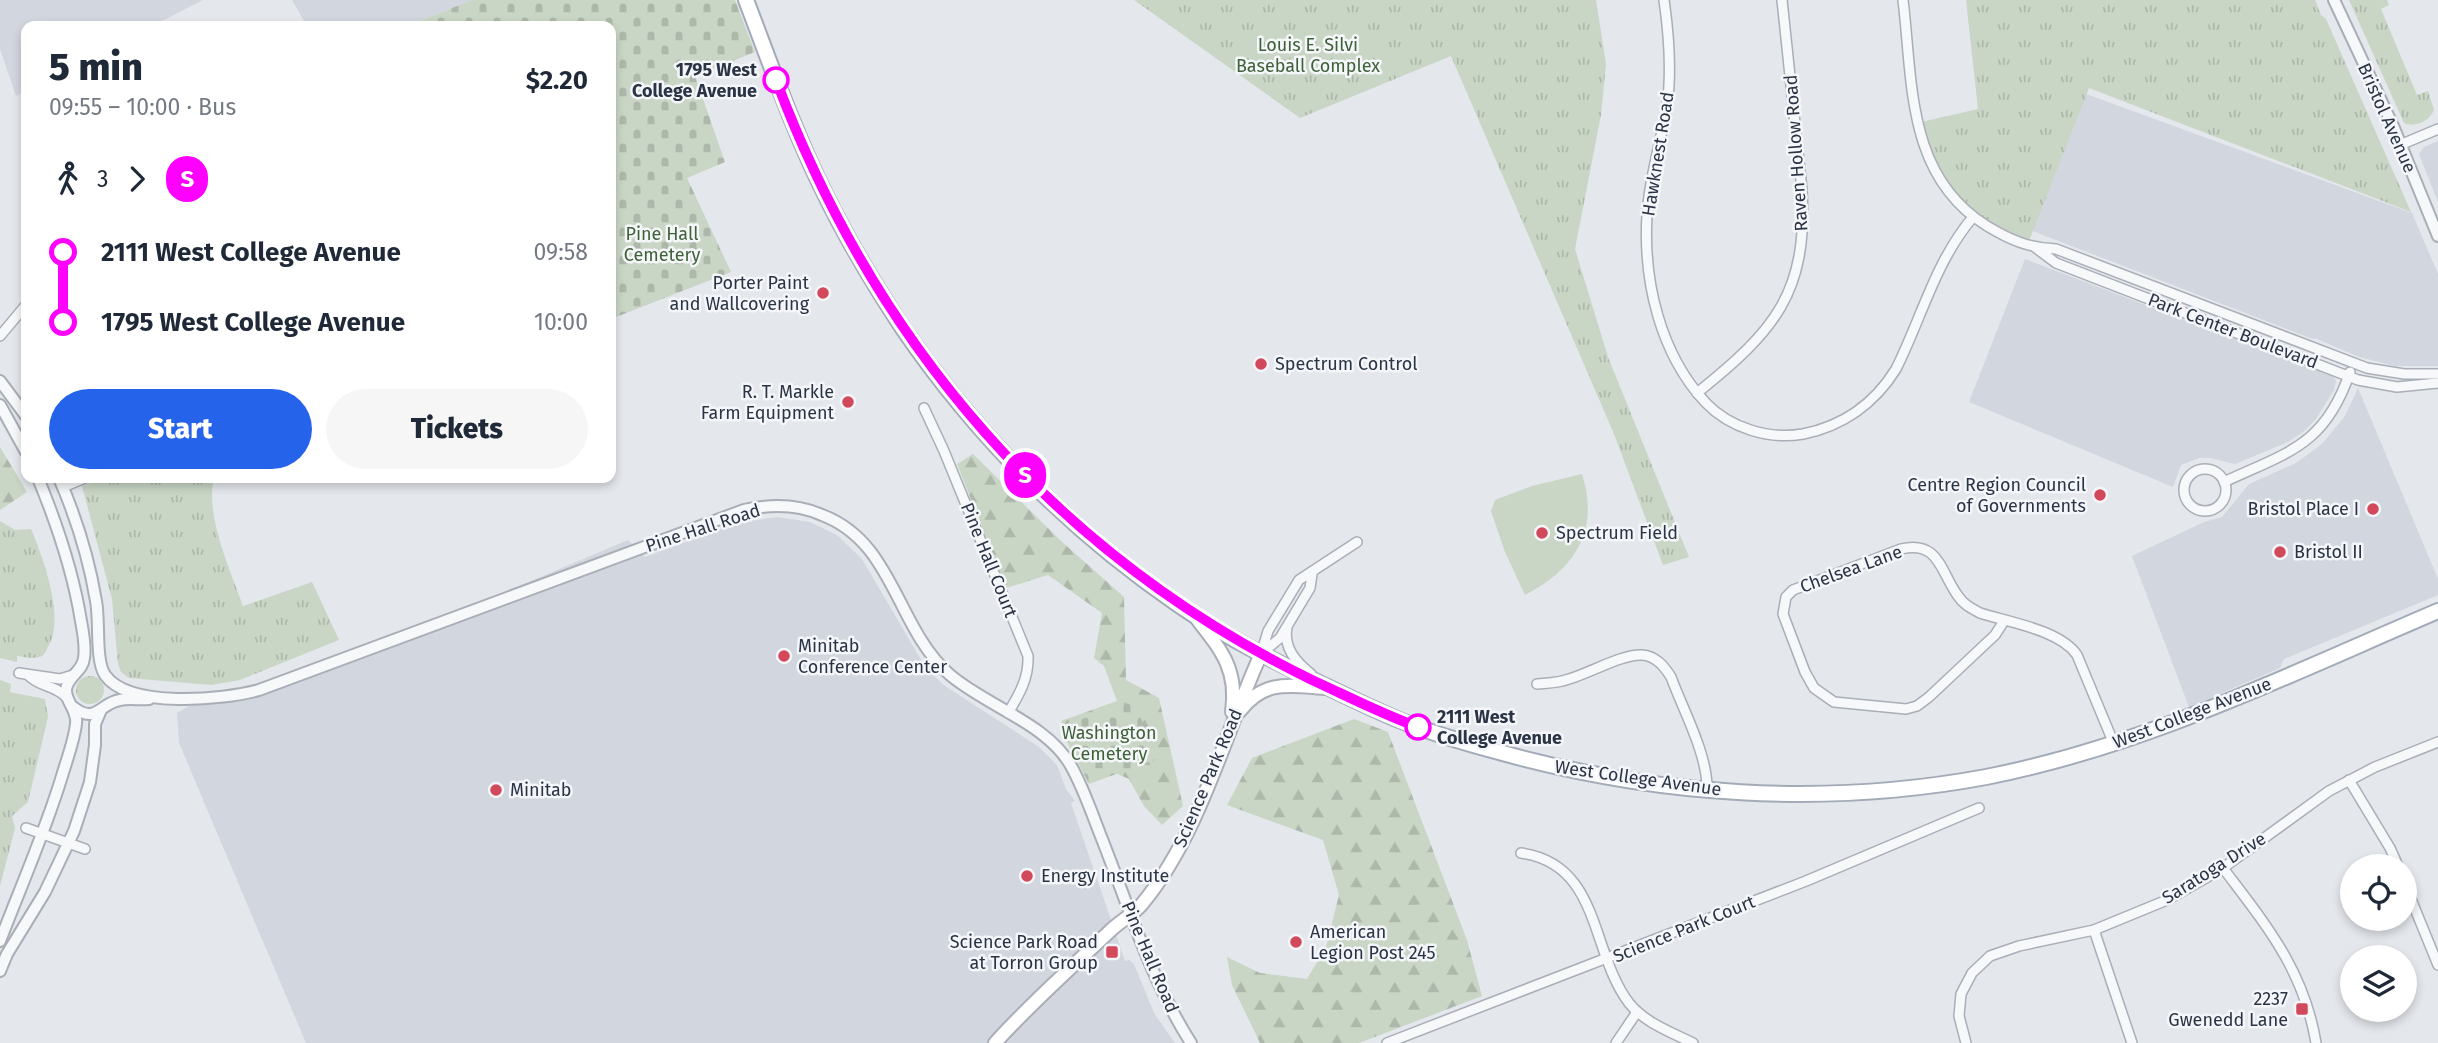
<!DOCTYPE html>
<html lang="en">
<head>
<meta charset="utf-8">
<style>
	body { margin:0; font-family:"Fira Sans",sans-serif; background:#f6f6f7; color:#1f2937; height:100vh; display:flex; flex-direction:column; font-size:26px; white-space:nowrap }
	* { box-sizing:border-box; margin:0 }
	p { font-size:23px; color:#747a83 }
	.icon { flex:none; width:38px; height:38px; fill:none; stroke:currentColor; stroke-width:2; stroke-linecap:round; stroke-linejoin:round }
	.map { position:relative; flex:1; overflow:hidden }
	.drawer { position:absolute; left:21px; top:21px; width:595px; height:462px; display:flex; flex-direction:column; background:#fff; border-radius:14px; box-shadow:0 4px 10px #0003 }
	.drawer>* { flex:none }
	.badge { padding:0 14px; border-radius:23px; font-size:24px; line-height:46px }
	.buttons { position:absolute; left:2340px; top:854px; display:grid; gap:14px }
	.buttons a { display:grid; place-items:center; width:77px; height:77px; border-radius:50%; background:#fff; box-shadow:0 4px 10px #0003; font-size:35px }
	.map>.badge { position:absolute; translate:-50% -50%; box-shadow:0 0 0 4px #fff }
	.legs { display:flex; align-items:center; gap:10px; height:77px; padding:0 28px; font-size:23px }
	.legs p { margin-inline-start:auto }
	.summary { display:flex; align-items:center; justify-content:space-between; height:119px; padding:0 28px }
	h1 { font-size:38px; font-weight:800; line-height:52px }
	.primary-button { display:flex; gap:14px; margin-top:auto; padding:14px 28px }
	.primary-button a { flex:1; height:80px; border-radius:42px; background:#2563eb; color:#fff; font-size:28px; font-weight:800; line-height:80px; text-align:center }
	.primary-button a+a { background:#f6f6f7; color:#1f2937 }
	ul { padding:0 28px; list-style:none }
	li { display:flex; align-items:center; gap:24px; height:70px; font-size:26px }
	li i { display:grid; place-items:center; width:10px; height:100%; margin:0 9px; background:currentColor }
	li i::after { content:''; width:18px; height:18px; margin:-9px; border:5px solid; border-radius:50%; background:#fff }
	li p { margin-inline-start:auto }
	li:first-child i { background:linear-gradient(#0000 50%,currentColor 0) }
	li:last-child i { background:linear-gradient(currentColor 50%,#0000 0) }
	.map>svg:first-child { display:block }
	.built { fill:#d2d6de }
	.grass { fill:url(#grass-tufts) }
	.forest { fill:url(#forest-firs) }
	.cemetery { fill:url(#cemetery-stones) }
	.pitch { fill:#c9d6c5 }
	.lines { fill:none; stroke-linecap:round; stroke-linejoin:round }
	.minor-casing { stroke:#a9aeb7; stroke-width:12 }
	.tertiary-casing { stroke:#a9aeb7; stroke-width:14 }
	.secondary-casing { stroke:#a9aeb7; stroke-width:16 }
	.primary-casing { stroke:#a3abb8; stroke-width:18 }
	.minor { stroke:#f7f8fa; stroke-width:9 }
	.tertiary { stroke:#f7f8fa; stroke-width:10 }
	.secondary { stroke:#fff; stroke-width:12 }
	.primary { stroke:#fff; stroke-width:14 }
	.line-1-casing { stroke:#fff; stroke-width:16 }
	.line-1 { stroke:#f0f; stroke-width:10 }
	.stop-1-dot { fill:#fff; stroke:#f0f; stroke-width:3.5 }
	.poi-dot { fill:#d1495b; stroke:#f4f6f9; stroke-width:2.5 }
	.labels { text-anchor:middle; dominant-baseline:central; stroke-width:5; stroke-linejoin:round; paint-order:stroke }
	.park-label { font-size:18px; fill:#3f6138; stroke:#f4f6f9 }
	.stop-label { font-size:18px; font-weight:bold; fill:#2b3445; stroke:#f4f6f9; text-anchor:end }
	.street-label { font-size:18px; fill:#2b3445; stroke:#f4f6f9 }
	.poi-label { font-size:18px; fill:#2b3445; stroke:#f4f6f9; text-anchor:start }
</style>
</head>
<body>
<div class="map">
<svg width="2438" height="1043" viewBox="0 0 2438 1043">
	<defs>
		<pattern id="grass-tufts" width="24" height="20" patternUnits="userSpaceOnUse" patternTransform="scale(1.75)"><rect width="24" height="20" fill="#c9d6c5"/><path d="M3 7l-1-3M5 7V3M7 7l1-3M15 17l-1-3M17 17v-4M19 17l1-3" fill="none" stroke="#adb8ab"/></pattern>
		<pattern id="forest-firs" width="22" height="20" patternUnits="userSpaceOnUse" patternTransform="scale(1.75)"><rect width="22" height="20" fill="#c9d6c5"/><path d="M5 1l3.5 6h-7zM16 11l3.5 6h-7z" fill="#adb8ab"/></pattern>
		<pattern id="cemetery-stones" width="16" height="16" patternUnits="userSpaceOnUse" patternTransform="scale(1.75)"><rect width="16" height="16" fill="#c9d6c5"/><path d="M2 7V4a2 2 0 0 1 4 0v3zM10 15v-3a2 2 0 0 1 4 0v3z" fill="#adb8ab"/></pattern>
	</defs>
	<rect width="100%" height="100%" fill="#e4e7ec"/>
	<!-- built -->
	<g class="built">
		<polygon points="0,0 203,0 152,26 26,26 26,91 16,96 0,49"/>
		<polygon points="292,0 472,0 407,26 307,26"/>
		<polygon points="2078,91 2412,213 2438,274 2438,366 2395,366 2359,357 2317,339 2310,338 2025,228"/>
		<polygon points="2438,141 2438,202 2419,154 2424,147"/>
		<polygon points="2025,259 2332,376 2336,380 2334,390 2316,419 2303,432 2288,442 2235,464 2210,458 2199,458 2181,465 2173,487 1969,402"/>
		<polygon points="2358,388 2438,579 2438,595 2284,659 2280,668 2189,707 2132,556 2204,522 2222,517 2249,484 2296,463 2322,444 2345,416"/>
		<polygon points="777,517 810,522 837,535 862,559 927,670 945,686 1039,747 1057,765 1066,789 1075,801 1071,803 1125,961 1129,960 1134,964 1154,1013 1175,1043 306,1043 179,743 177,713 199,700 230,697 385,643 628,540 645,557 737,523"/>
	</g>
	<!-- grass -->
	<g class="grass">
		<polygon points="1134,0 1596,0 1606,64 1601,115 1575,249 1608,357 1689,557 1663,565 1614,434 1451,56 1300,118"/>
		<polygon points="1966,0 2315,0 2321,15 2326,19 2411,212 2089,88 2027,246 2007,238 1951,192 1917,123 1978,109"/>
		<path d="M 2349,0 L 2387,0 L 2389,5 L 2381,9 L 2417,95 L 2428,91 L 2434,110 C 2429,121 2416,128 2404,123 Z"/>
		<path d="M 104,478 L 214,478 C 205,516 230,569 243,606 L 312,582 L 339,640 L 240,680 L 211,685 L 129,678 L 121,672 L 118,664 L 112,599 L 82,486 Z"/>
		<path d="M 0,521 L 15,530 L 31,529 C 43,557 65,618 49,645 C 46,650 45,656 39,657 C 33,659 24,657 17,656 L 17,662 L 0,658 Z"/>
		<circle cx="90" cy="690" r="14"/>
		<polygon points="0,680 11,684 10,692 45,699 48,717 28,802 12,816 15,828 0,886"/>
	</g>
	<!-- forest -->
	<g class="forest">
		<polygon points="0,447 27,492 0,510"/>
		<polygon points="973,454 1061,541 1124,597 1126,680 1159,698 1183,806 1162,825 1144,806 1129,779 1078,757 1061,721 1117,701 1104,666 1094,658 1102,613 1048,575 1006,588 957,464"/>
		<polygon points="1354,719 1388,732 1467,940 1482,996 1359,1043 1260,1043 1232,985 1227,957 1260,973 1307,979 1326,947 1339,895 1323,840 1227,805 1252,758"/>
	</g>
	<!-- cemetery -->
	<g class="cemetery">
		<polygon points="472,0 735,0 755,52 695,76 725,162 687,178 731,272 611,319 611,26 407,26"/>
		<polygon points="1134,701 1157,759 1089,784 1059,727"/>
	</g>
	<!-- pitch -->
	<path class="pitch" d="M 1582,474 C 1600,531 1575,569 1525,595 L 1505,552 L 1491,511 L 1495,500 L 1532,486 Z"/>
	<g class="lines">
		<!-- minor casing -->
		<g class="minor-casing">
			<g id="minor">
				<path d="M 1664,0 C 1669,35 1672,71 1667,106 C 1661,142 1649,178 1647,215 C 1643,281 1660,354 1706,403 C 1730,428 1769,440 1803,434 C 1843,426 1875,403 1896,369 C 1922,317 1935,262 1973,217"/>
				<path d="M 1903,0 C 1913,82 1906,176 1987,226 C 2010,240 2029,248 2056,249 L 2367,368 L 2404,374 L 2438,374"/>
				<polyline points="2400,145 2438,129"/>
				<polyline points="2036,248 2056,263 2358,380 2397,387 2438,383"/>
				<polyline points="0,336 26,305"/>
				<path d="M 1697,393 C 1774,331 1808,294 1802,190 L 1782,0"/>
				<path d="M 924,408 L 944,451 L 1028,656 C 1029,678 1019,695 1008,713"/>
				<circle cx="2205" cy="490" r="21"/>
				<path d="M 2224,482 C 2288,452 2325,446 2350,372"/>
				<polyline points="63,487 85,478"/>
				<path d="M 2004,621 L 1995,635 L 1929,697 L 1917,706 L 1906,709 L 1834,702 L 1814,688 L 1805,672 L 1783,614 L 1786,597 L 1793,590 L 1901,549 C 1939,540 1940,571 1958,596 C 1963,604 1971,608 1980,613 C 2008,622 2060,630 2077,655 L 2114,744"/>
				<path d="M 1287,627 C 1283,648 1296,662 1311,674"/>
				<polyline points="1262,653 1280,638 1310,588 1312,574"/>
				<polyline points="1261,654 1268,631 1299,580 1357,542"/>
				<polyline points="19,673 60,679 73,675"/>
				<path d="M 28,675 C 41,688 56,685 67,698"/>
				<path d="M 1537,684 C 1548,683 1559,683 1569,679 C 1590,673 1622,654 1642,655 C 1656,656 1664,666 1671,677 C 1683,710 1708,755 1707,790"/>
				<polyline points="2349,780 2390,848 2398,866"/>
				<polyline points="26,828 85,849"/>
				<path d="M 1521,853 C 1601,864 1590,952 1629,1003 C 1645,1023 1671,1032 1693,1043"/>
				<path d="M 2223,868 C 2266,925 2304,970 2316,1043"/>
				<polyline points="2404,882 2438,965"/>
				<polyline points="2094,930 2132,1043"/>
				<polyline points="1387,1043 1806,881 1979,808"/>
				<polyline points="1616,1043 1637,1012"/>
				<polyline points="1966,1043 1959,1016 1961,994 1972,973 1990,956 2019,946 2094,930 2167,900 2223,868 2329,791 2375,767 2438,742"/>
			</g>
		</g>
		<!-- tertiary casing -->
		<g class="tertiary-casing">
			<g id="tertiary">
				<polyline points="2334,0 2393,126 2438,236"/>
				<polyline points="0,381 26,416"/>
				<polyline points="0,405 26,452"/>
				<path d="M 59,478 C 76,517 89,559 96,601 C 100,621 95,660 105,675 C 129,709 223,700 259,690 L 744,510 C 771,504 797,504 822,515 C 894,542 896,627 949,674 C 984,705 1047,723 1071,766 C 1083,787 1091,811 1100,834 C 1128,904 1150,979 1191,1043"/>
				<path d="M 73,707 C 96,725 100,703 120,700 C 129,698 139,700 149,699"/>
				<path d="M 0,941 C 21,886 45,832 62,776 C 67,759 74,741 76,724 C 78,710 65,702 66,689 C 68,676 83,671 84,658 C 86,646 83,632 81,621 C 73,571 57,524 38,478"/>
				<polyline points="0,971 7,954 45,892 74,831 90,782 95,745 95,724 101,710"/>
			</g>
		</g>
		<!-- secondary casing -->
		<g class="secondary-casing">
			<g id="secondary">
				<path d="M 1197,619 C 1222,651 1238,670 1232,712"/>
				<path d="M 1240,711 C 1265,678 1291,686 1328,688"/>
				<path d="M 995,1043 C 1031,1003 1071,968 1110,931 C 1120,921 1133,915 1142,904 C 1200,834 1224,735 1261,654"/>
			</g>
		</g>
		<!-- primary casing -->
		<g class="primary-casing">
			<path id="primary" d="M 746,0 C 771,65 794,132 825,194 C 848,241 875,286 904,330 C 977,436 1070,530 1176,603 C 1219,633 1266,657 1313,680 C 1342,694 1370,708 1399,720 C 1431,733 1465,743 1499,752 C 1656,796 1825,807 1986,777 C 2145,746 2290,674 2438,611"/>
		</g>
		<!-- minor -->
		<use href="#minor" class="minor"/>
		<!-- tertiary -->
		<use href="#tertiary" class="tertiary"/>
		<!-- secondary -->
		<use href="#secondary" class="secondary"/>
		<!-- primary -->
		<use href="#primary" class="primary"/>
	</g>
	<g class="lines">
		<!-- line-1 casing -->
		<g class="line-1-casing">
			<path id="line-1" d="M 776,80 C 876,346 1056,555 1312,680 C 1347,696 1382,714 1418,727"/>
		</g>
		<!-- line-1 -->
		<use href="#line-1" class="line-1"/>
	</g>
	<!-- markers -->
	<g class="stop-1-dot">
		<circle cx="776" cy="80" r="12"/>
		<circle cx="1418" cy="727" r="12"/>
	</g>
	<g class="poi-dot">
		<circle cx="823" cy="293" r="7"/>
		<circle cx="1261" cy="364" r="7"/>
		<circle cx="848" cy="402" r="7"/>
		<circle cx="2100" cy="495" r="7"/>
		<circle cx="2373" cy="509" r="7"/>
		<circle cx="1542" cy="533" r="7"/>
		<circle cx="2280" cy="552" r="7"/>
		<circle cx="784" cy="656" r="7"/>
		<circle cx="496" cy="790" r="7"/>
		<circle cx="1027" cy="876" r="7"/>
		<circle cx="1296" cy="942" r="7"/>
		<rect x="1105" y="945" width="14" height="14" rx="3.5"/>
		<rect x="2295" y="1002" width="14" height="14" rx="3.5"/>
	</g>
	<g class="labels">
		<!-- park labels -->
		<g class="park-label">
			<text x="1308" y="45">Louis E. Silvi<tspan x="1308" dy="21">Baseball Complex</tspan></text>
			<text x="662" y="234">Pine Hall<tspan x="662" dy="21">Cemetery</tspan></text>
			<text x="1109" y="733">Washington<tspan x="1109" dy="21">Cemetery</tspan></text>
		</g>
		<!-- stop labels -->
		<g class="stop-label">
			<text x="757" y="70">1795 West<tspan x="757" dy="21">College Avenue</tspan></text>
			<text x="1437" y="717" text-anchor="start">2111 West<tspan x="1437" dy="21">College Avenue</tspan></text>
		</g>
		<!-- street labels -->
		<g class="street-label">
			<text transform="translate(2387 118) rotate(66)">Bristol Avenue</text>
			<text transform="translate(1796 153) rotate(-94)">Raven Hollow Road</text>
			<text transform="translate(1658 154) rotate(-81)">Hawknest Road</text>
			<text transform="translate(2233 331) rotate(21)">Park Center Boulevard</text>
			<text transform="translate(703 528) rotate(-18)">Pine Hall Road</text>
			<text transform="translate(989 560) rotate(68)">Pine Hall Court</text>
			<text transform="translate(1851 569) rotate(-20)">Chelsea Lane</text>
			<text transform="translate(2192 713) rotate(-21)">West College Avenue</text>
			<text transform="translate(1208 778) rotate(-67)">Science Park Road</text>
			<text transform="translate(1638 778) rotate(8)">West College Avenue</text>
			<text transform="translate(2214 868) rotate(-32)">Saratoga Drive</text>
			<text transform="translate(1684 929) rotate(-22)">Science Park Court</text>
			<text transform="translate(1150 957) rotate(67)">Pine Hall Road</text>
		</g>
		<!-- poi labels -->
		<g class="poi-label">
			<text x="809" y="283" text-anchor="end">Porter Paint<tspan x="809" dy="21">and Wallcovering</tspan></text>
			<text x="1275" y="364">Spectrum Control</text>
			<text x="834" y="392" text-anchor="end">R. T. Markle<tspan x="834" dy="21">Farm Equipment</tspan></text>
			<text x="2086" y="485" text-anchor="end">Centre Region Council<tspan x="2086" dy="21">of Governments</tspan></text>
			<text x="2359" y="509" text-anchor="end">Bristol Place I</text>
			<text x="1556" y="533">Spectrum Field</text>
			<text x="2294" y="552">Bristol II</text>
			<text x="798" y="646">Minitab<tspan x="798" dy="21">Conference Center</tspan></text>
			<text x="510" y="790">Minitab</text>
			<text x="1041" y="876">Energy Institute</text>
			<text x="1310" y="932">American<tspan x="1310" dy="21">Legion Post 245</tspan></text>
			<text x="1098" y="942" text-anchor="end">Science Park Road<tspan x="1098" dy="21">at Torron Group</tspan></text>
			<text x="2288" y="999" text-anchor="end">2237<tspan x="2288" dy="21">Gwenedd Lane</tspan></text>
		</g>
	</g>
</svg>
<div class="buttons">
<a><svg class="icon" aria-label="locate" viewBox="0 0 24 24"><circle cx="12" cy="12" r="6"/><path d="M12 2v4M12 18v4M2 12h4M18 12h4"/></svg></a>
<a><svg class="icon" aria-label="layers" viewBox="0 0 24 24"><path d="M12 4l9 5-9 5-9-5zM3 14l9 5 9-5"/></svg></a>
</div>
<b class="badge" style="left:1025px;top:475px;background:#f0f;color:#fff">S</b>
<section class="drawer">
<div class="summary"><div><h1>5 min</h1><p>09:55 – 10:00 · Bus</p></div><b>$2.20</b></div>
<div class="legs"><svg class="icon" aria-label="walk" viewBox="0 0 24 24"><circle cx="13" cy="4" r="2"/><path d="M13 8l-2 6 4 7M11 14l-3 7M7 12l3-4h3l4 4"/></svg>3<svg class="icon" aria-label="forward" viewBox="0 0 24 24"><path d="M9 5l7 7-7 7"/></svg><b class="badge" style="background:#f0f;color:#fff">S</b></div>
<ul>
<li><i style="color:#f0f"></i><b>2111 West College Avenue</b><p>09:58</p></li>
<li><i style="color:#f0f"></i><b>1795 West College Avenue</b><p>10:00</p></li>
</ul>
<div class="primary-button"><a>Start</a><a>Tickets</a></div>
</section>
</div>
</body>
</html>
